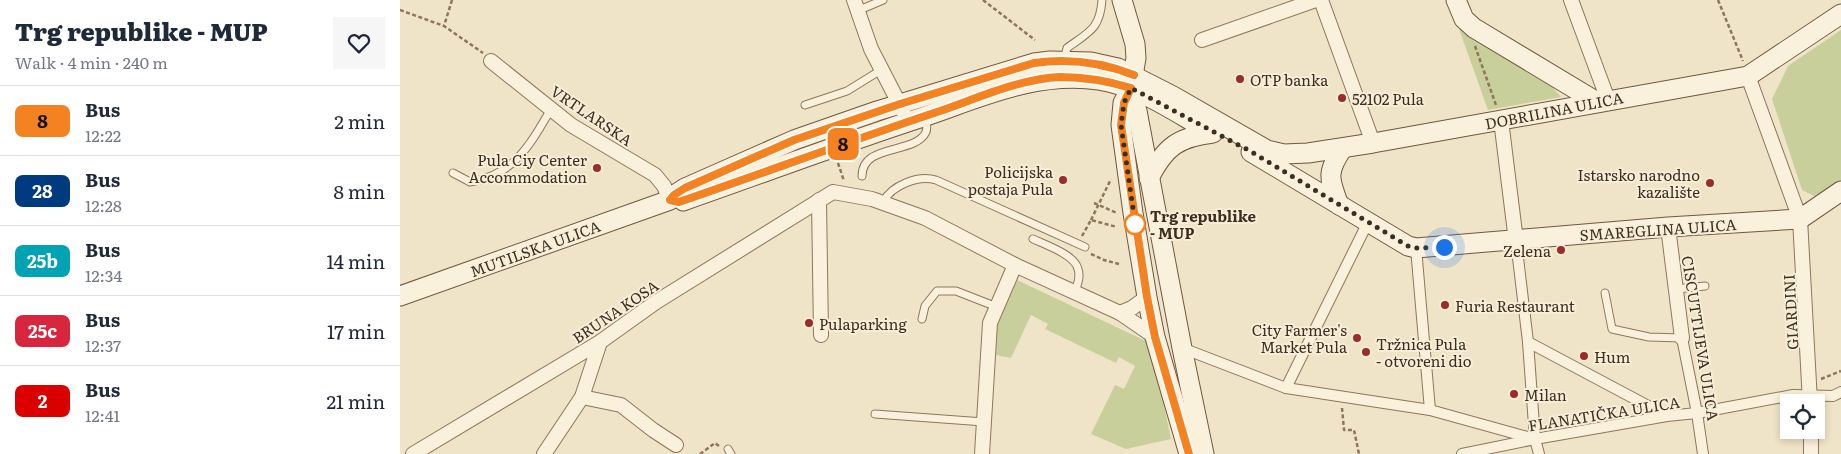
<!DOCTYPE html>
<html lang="en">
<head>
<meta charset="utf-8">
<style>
	body { margin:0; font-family:Literata,serif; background:#f6f6f7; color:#1f2937; height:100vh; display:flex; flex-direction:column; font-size:19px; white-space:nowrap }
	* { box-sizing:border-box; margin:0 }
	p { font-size:16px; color:#747a83 }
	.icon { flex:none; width:28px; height:28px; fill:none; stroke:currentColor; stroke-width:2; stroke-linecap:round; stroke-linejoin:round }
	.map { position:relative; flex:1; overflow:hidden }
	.drawer { display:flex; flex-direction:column; background:#fff; width:400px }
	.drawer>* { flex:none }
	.badge { padding:0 10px; border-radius:8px; font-size:18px; line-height:32px }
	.tools { position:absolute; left:1380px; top:394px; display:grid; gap:10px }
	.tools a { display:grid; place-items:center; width:45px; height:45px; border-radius:0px; background:#fff; box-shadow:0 2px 8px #0003; font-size:25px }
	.you { position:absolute; width:25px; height:25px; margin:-12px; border:4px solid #fff; border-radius:50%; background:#1a73e8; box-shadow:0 0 0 8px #1a73e833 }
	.map>.badge { position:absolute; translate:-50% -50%; box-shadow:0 0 0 2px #fff }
	.round { display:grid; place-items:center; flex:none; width:52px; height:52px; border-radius:0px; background:#f6f6f7 }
	.overview { display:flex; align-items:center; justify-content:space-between; height:85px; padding:0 15px }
	h1 { font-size:24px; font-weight:800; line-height:38px }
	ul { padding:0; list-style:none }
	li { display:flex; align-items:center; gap:15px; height:70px; padding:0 15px; border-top:1px solid #e0e1e3 }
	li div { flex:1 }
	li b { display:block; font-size:19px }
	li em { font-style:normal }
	li .badge { min-width:55px; font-weight:700; text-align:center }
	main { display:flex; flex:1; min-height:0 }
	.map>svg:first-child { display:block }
	.green { fill:#c9cf9b }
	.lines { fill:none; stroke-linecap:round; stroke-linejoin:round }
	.service-casing { stroke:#8d765c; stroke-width:9 }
	.pedestrian-casing { stroke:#8d765c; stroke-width:12 }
	.minor-casing { stroke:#8d765c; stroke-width:16 }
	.secondary-casing { stroke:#6f573f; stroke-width:21 }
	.path { stroke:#8d765c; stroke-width:2.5; stroke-dasharray:4 2.5; stroke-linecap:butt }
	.service { stroke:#faf1dc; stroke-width:7 }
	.pedestrian { stroke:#faf1dc; stroke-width:10 }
	.minor { stroke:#faf1dc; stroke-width:14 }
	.secondary { stroke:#faf1dc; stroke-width:19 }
	.line-casing { stroke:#fff; stroke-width:11 }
	.line { stroke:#f58220; stroke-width:8 }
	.walk { stroke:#3d2e20; stroke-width:5; stroke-dasharray:0 9 }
	.poi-dot { fill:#9e2a2b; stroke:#f7eed8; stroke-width:2 }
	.stop-dot { fill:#fff; stroke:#f58220; stroke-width:2.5 }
	.labels { text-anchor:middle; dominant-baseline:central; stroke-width:4; stroke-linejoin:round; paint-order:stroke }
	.poi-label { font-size:15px; fill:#3d2e20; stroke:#f7eed8; text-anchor:start }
	.street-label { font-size:15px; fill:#3d2e20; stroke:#f7eed8 }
	.stop-label { font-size:15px; font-weight:bold; fill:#3d2e20; stroke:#f7eed8; text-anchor:start }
</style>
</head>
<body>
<main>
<section class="drawer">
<div class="overview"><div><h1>Trg republike - MUP</h1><p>Walk · 4 min · 240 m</p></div><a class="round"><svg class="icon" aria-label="heart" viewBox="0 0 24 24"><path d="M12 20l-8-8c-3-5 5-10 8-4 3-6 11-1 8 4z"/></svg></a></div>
<ul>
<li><span class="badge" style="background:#f58220;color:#111">8</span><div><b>Bus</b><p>12:22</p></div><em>2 min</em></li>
<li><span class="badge" style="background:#003b80;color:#fff">28</span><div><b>Bus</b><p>12:28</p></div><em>8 min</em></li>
<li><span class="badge" style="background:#00a3b4;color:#fff">25b</span><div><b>Bus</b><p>12:34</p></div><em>14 min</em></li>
<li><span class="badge" style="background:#d7263d;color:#fff">25c</span><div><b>Bus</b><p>12:37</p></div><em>17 min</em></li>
<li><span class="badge" style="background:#db0000;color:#fff">2</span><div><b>Bus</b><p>12:41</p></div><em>21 min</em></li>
</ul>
</section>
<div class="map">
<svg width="1441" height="454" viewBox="0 0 1441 454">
	<rect width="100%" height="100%" fill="#f0e4c8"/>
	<!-- green -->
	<g class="green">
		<polygon points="1059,29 1149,83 1161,97 1088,110"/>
		<polygon points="1441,30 1441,182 1418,198 1402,190 1372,99 1388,66"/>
		<polygon points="617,280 748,342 754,358 771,439 726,449 691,434 715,385 724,389 735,366 719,357 716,363 645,329 648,324 631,315 611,358 596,355 597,324"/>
	</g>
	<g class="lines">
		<!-- service casing -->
		<g class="service-casing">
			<g id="service">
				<polyline points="457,11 483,0"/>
				<path d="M 669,59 L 666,52 L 667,48 C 689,32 700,29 702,0"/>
				<polyline points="405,105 447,91 481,70"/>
				<path d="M 53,173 L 70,182 C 114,176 131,143 151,109"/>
				<path d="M 462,176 C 462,143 515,155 526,132 C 528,127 526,121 525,116"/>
				<path d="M 483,202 C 492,185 518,175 536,180 L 685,247"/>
				<path d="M 633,239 C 646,245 675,255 678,269 C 681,277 677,285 675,292"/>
				<polyline points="1276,289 1305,286"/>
				<polyline points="1205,293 1212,329 1249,337 1282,338"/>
				<polyline points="522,319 525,306 537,291 556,291 597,307"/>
				<polyline points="475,414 584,422"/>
				<polyline points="328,449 331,454"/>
			</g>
		</g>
		<!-- pedestrian casing -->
		<g class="pedestrian-casing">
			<g id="pedestrian">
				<polyline points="1116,241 1128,342 1135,439 1139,454"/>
				<polyline points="1016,248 1030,410"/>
				<polyline points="1282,338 1297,413 1303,454"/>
				<polyline points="1128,342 1267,416"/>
				<polyline points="782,348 886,388 1030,410 1131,438"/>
				<polyline points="886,388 968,222"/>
				<polyline points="1062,454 1135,439 1267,416 1297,413 1393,395 1433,396 1441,392"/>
			</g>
		</g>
		<!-- minor casing -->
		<g class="minor-casing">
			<g id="minor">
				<polyline points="454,0 471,49 503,111"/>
				<polyline points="921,0 973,143"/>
				<polyline points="1171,0 1208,100"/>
				<polyline points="802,40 916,0"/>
				<polyline points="91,61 171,125 255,175 264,186 270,200"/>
				<polyline points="1348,76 1400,219 1410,402"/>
				<polyline points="1101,120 1116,241"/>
				<polyline points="419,200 421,335"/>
				<polyline points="1268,227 1282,338"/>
				<polyline points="720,313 732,308 747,297"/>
				<polyline points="182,397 221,405 253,430 276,445"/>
				<polyline points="1411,430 1411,454"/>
				<polyline points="13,454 200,342 256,302 433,192 472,199 525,218 615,265 720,313 755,337"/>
				<polyline points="144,454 182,397 200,342"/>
				<polyline points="582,454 590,323 615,265"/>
			</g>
		</g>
		<!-- secondary casing -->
		<g class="secondary-casing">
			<g id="secondary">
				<polyline points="722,0 735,44 736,58 731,88 723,103 721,125 733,213 747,297 755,337 789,454"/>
				<polyline points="1056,0 1064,19 1074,28 1197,102"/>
				<polyline points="731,88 737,111 782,348 804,454"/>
				<polyline points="851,152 1008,246 1016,248 1268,227 1400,219 1441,191"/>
				<path d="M 749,178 C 765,147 778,137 813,133"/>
				<path d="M 283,201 C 363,173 443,143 523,117 C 582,97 636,71 699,80 C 733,85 766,106 795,123"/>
				<path d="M 939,205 C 929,179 926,172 943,148"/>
				<polyline points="0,296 270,200 274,195 285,188 394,140 477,111 634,63 650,61 691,62 718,68 773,96 867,150 884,154 908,153 973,143 1348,76 1441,14"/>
			</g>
		</g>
		<!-- path -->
		<g class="path">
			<polyline points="52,0 44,26 83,53"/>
			<polyline points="583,0 635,40"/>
			<polyline points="1318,0 1343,61"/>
			<polyline points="0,10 44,26"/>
			<polyline points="1075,46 1096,105"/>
			<polyline points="438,163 444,181"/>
			<polyline points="694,203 717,213"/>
			<polyline points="691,220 711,179"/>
			<polyline points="682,236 691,220 717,227"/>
			<polyline points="691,254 704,260 719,264"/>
			<polyline points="1421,379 1441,371"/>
			<polyline points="942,408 944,430 954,430 959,454"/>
			<polyline points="300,454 315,443 319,446"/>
		</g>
		<!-- service -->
		<use href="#service" class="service"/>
		<!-- pedestrian -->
		<use href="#pedestrian" class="pedestrian"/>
		<!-- minor -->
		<use href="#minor" class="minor"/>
		<!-- secondary -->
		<use href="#secondary" class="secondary"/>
	</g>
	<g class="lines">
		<!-- line casing -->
		<g class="line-casing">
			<path id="line" d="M 734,75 C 701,62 669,58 634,63 L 500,104 L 394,140 L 285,188 L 274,195 L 270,200 L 279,202 C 366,172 453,140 540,111 C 578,98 619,79 660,77 C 684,77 708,81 731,88 L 724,103 L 721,125 L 747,297 L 755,337 L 789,454"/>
		</g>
		<!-- line -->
		<use href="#line" class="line"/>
		<!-- walk -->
		<polyline class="walk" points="735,224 736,229 721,125 724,103 731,88 850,151 1008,246 1016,248 1044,247"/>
	</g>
	<!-- markers -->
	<g class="poi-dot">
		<circle cx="840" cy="79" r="5"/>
		<circle cx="942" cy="98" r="5"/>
		<circle cx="197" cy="168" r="5"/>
		<circle cx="663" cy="180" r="5"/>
		<circle cx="1310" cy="183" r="5"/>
		<circle cx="1161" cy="250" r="5"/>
		<circle cx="1045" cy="305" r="5"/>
		<circle cx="409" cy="323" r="5"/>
		<circle cx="957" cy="338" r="5"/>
		<circle cx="966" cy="352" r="5"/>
		<circle cx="1184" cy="356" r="5"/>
		<circle cx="1114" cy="394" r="5"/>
	</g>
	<circle class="stop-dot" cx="735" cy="224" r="10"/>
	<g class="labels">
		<!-- poi labels -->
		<g class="poi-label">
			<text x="850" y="79">OTP banka</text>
			<text x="952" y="98">52102 Pula</text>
			<text x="187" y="159" text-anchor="end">Pula Ciy Center<tspan x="187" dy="17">Accommodation</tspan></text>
			<text x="653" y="171" text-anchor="end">Policijska<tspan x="653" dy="17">postaja Pula</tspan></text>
			<text x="1300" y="174" text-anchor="end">Istarsko narodno<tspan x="1300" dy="17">kazalište</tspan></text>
			<text x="1151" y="250" text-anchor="end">Zelena</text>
			<text x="1055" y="305">Furia Restaurant</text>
			<text x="419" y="323">Pulaparking</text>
			<text x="947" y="329" text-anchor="end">City Farmer's<tspan x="947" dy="17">Market Pula</tspan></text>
			<text x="976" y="343">Tržnica Pula<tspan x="976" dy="17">- otvoreni dio</tspan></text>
			<text x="1194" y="356">Hum</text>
			<text x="1124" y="394">Milan</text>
		</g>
		<!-- street labels -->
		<g class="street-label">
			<text transform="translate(1154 110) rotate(-11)">DOBRILINA ULICA</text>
			<text transform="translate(192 115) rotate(34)">VRTLARSKA</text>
			<text transform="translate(1258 229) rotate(-4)">SMAREGLINA ULICA</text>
			<text transform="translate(135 248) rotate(-20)">MUTILSKA ULICA</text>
			<text transform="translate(215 311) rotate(-34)">BRUNA KOSA</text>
			<text transform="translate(1390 312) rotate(-93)">GIARDINI</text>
			<text transform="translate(1301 338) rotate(81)">CISCUTTIJEVA ULICA</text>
			<text transform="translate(1204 413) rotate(-9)">FLANATIČKA ULICA</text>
		</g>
		<!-- stop labels -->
		<g class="stop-label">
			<text x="750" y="215">Trg republike<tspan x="750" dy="17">- MUP</tspan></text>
		</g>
	</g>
</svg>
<div class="tools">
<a><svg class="icon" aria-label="locate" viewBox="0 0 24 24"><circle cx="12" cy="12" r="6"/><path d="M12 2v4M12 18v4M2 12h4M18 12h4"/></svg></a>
</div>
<div class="you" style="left:1044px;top:247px"></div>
<b class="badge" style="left:443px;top:144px;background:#f58220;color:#111">8</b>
</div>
</main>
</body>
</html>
